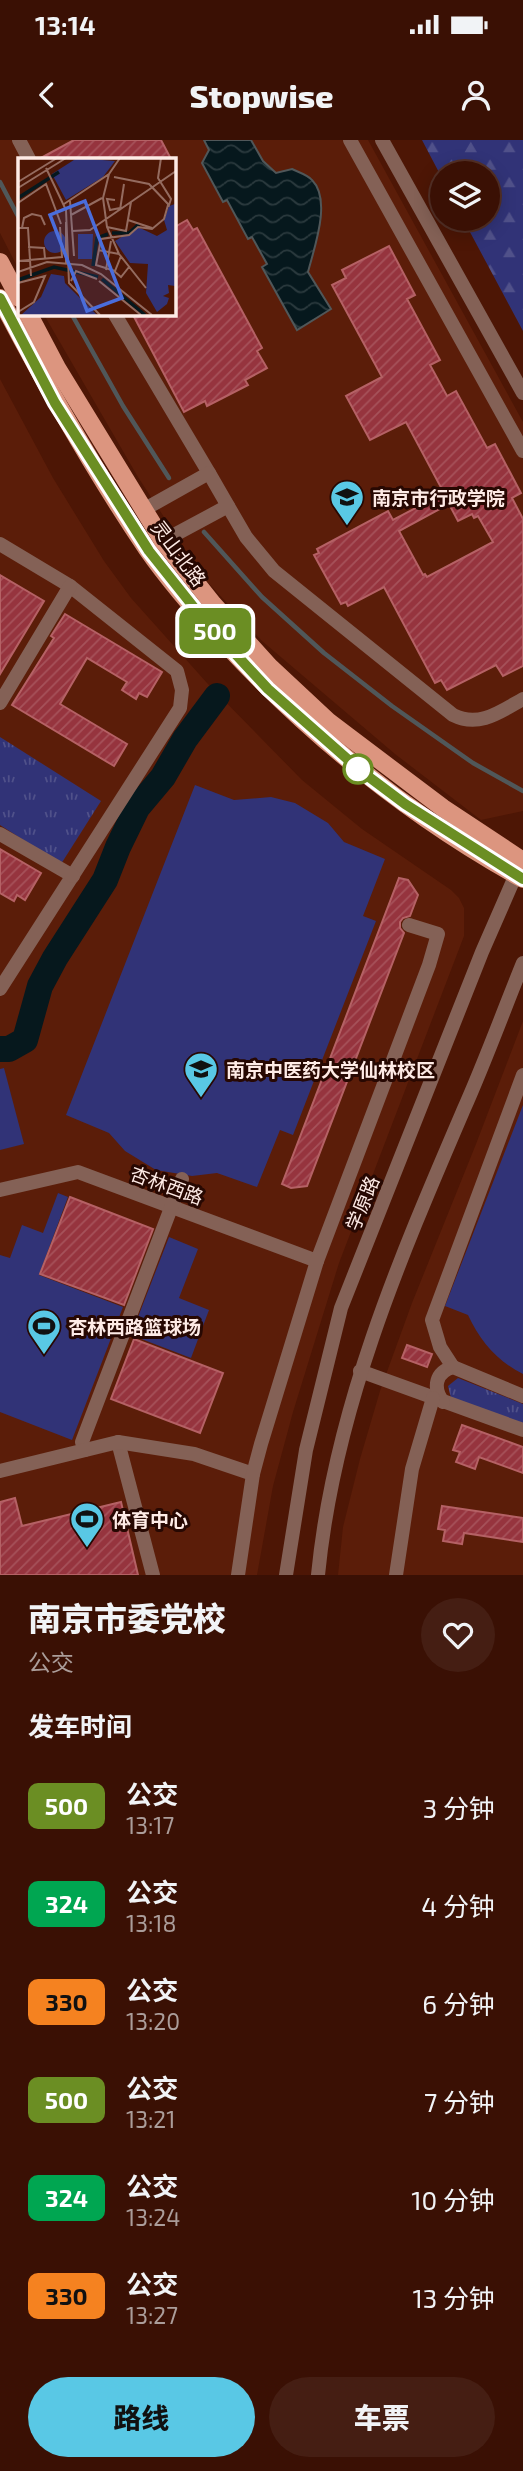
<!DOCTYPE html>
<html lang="zh">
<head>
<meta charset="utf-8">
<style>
	body { margin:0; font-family:"Exo 2","Noto Sans SC",sans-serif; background:#451e13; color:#f1f3f6; height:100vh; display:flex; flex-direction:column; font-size:26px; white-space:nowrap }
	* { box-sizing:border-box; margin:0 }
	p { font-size:23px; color:#ab9d9a }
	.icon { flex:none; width:38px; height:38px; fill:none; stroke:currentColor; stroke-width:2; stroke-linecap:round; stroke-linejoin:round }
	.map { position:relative; height:1435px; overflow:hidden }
	.panel { display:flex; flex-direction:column; background:#3a1004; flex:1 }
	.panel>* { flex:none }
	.badge { padding:0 14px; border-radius:10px; font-size:24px; line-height:46px }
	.tools { position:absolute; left:430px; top:21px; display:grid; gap:14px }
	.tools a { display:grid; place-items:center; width:70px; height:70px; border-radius:50%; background:#3a1004; box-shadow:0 4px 18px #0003,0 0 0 2px #543026; font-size:35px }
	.map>.badge { position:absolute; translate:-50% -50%; box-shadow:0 0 0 4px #fff }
	h2 { padding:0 28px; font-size:26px; line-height:63px }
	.round { display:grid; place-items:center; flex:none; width:74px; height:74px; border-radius:37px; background:#451e13 }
	.overview { display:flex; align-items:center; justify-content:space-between; height:119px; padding:0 28px }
	h1 { font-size:33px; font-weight:800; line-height:52px }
	.button { display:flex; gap:14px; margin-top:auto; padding:14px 28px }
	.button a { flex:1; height:80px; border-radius:42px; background:#59c8e5; color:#111; font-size:28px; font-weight:800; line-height:80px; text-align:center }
	.button a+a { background:#451e13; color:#f1f3f6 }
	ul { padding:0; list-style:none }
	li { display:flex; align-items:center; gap:21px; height:98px; padding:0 28px }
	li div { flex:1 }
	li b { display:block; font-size:26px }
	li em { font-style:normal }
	li .badge { min-width:77px; font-weight:700; text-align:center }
	.status { display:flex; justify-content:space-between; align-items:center; height:49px; padding:0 35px; background:#3a1004; direction:ltr }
	.status svg { height:19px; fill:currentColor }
	header { display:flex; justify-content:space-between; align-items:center; height:91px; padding:0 28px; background:#3a1004; font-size:32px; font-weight:800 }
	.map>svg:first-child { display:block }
	.built { fill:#5b1d09 }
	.grass { fill:url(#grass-tufts) }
	.forest { fill:url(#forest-firs) }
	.pitch { fill:#313377 }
	.water { fill:url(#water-waves); stroke:#505759; stroke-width:2 }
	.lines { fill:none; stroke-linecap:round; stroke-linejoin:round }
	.stream { stroke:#505759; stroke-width:4.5 }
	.river { stroke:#06181d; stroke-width:26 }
	.building { fill:url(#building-hatch); stroke:#b56165; stroke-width:2; fill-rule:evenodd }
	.minor { stroke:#846156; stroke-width:14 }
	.major { stroke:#dc957f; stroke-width:18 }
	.line-casing { stroke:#fff; stroke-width:16 }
	.line { stroke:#6b8e23; stroke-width:10 }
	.stop-dot { fill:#fff; stroke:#6b8e23; stroke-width:3.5 }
	.labels { text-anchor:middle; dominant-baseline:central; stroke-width:6; stroke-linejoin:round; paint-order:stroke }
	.poi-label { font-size:19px; font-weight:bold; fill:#feebe6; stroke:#270802; text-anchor:start }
	.street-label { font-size:19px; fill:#feebe6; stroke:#270802 }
	.inset-river { fill:none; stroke:#06181d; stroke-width:3.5 }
	.inset-road { fill:none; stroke:#946b5f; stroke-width:2 }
	.view { fill:#4a6ddb; fill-opacity:0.15; stroke:#4a6ddb; stroke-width:3.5 }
	.inset-edge { fill:none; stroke:#feebe6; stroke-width:3.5 }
</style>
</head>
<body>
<div class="status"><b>13:14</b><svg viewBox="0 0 49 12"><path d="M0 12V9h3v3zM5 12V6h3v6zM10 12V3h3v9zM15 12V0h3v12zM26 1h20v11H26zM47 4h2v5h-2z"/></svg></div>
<header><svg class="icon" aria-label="back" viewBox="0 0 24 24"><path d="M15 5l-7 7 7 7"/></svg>Stopwise<svg class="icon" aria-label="person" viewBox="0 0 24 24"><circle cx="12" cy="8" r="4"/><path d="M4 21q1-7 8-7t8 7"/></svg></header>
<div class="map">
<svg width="523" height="1435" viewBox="0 0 523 1435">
	<defs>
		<pattern id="grass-tufts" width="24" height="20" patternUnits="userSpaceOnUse" patternTransform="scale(1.75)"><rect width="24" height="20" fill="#313377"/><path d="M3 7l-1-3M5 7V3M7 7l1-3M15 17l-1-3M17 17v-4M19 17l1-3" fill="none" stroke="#50518a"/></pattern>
		<pattern id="forest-firs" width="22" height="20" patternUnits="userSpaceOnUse" patternTransform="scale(1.75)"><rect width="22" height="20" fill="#313377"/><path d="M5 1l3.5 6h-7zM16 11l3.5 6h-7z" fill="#50518a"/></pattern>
		<pattern id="water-waves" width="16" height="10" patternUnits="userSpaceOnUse" patternTransform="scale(1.75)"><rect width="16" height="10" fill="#06181d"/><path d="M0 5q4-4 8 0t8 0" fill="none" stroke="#2b3a3e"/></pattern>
		<pattern id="building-hatch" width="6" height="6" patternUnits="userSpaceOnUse" patternTransform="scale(1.75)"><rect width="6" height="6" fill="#96343e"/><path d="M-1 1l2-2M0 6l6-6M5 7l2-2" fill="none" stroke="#a6525a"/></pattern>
	</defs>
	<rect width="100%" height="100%" fill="#4d1605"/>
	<!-- built -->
	<g class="built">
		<polygon points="0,0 368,0 523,282 523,671 481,680 395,614 262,501 203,437 138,337 43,173 173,173 173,19 19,19 19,130 0,93"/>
		<polygon points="0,239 53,338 104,421 131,458 207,543 302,640 362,689 451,750 459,758 464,768 464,796 339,1123 293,1272 273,1346 257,1435 0,1435"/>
		<polygon points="523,881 523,1435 338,1435 343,1387 360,1319 380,1251 412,1163 476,1004"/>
	</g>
	<!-- grass -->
	<g class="grass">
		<polygon points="0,597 101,661 61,724 0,685"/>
		<polygon points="458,1238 523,1264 523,1284 451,1258 448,1246"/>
	</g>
	<!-- forest -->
	<polygon class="forest" points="422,0 523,0 523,191 463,79 488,79 488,33 443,33 443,40"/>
	<!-- pitch -->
	<g class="pitch">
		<polygon points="195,645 234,660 271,657 295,663 328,683 344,702 385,719 363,776 376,781 293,995 280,990 257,1047 217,1033 192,1036 156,1030 125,1011 109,993 66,975"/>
		<polygon points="4,928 24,1004 0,1010 0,929"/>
		<path d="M 523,965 L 523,1234 C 497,1221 480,1201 468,1175 L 445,1166 Z"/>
		<polygon points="58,1053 68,1057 39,1135 123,1167 72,1300 0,1272 0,1115 10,1118 22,1085 43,1093"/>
		<polygon points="169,1097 198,1109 179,1158 209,1170 191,1218 131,1195"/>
	</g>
	<!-- water -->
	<path class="water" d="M 204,0 L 251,0 L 263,21 L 276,33 L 292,29 C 298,32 308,35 312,40 C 332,60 314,108 308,132 L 331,169 L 297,190 L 262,127 L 267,124 L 252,97 L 248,99 L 227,60 L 223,62 L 202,23 L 209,10 Z"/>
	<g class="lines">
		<!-- stream -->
		<g class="stream">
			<polyline points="0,42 19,78"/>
			<polyline points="71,173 123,266 169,338"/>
			<polyline points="204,392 262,457 324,513 392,566 473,623 523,651"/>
		</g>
		<!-- river -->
		<polyline class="river" points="0,909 9,909 25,900 40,846 55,818 105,740 118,707 137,668 163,637 185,599 217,556"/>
	</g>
	<!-- building -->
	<g class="building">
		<polygon points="74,0 161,0 171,19 39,19"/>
		<polygon points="187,80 193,90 197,88 262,208 257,211 267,228 245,240 248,245 207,266 205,261 184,272 132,173 173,173 173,88"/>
		<path d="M 389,106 L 415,155 L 407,159 L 440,220 L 430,225 L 447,256 L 456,251 L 487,308 L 495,304 L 521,353 L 512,358 L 523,379 L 523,526 L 503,536 L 496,525 L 447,550 L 441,540 L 435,543 L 384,447 L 348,466 L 346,462 L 341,464 L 314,415 L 319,413 L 317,409 L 388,371 L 393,380 L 444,353 L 406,282 L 370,300 L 346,256 L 382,237 L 332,145 L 346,138 L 342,130 ZM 449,364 L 458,381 L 472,374 L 474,378 L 478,376 L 493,402 L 427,437 L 425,434 L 423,435 L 399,391 Z"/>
		<polygon points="0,435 44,461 0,534"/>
		<polygon points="65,474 162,532 147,557 139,553 136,559 122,550 127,542 87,518 60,564 127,604 114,626 12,565 54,498 51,496"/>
		<polygon points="0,709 41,733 25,760 17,755 14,761 0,753"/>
		<polygon points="399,738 408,740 418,755 410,776 403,778 400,782 400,788 404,793 307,1046 291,1048 282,1044"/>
		<polygon points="70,1057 153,1089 124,1165 40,1134"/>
		<polygon points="134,1199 223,1233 200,1293 111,1259"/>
		<polygon points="407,1205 432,1214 427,1227 402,1218"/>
		<polygon points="462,1285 523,1307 523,1333 479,1317 475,1329 456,1322 460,1312 453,1310"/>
		<polygon points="15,1358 22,1386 121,1362 138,1435 0,1435 0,1362"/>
		<polygon points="442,1366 523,1378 523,1402 464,1393 462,1404 443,1401 445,1390 438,1389"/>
	</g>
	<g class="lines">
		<!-- minor -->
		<g class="minor">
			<polyline points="19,0 29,19"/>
			<polyline points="350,0 523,311"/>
			<polyline points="382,0 523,253"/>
			<polyline points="114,173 209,333"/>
			<path d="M 228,366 L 246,397 L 274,431 L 453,575 C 479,588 500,572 523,559"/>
			<polyline points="143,370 209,333 228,366 163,401"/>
			<polyline points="0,404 70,446 177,531 182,550 180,568 0,849"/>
			<polyline points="0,563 70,446"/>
			<polyline points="0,694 73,736"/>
			<polyline points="0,1050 78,1032 317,1121"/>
			<polyline points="453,1227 440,1207 432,1180 523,935"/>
			<polyline points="360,1231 523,1290"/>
			<path d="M 443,1262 C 432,1247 436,1232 453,1227 L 523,1256"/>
			<polyline points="118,1302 153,1435"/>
			<polyline points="85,1310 82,1302 182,1039"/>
			<polyline points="0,1331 118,1302 194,1314 253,1334"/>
			<polyline points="238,1435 253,1334 261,1304 317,1121 429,825 438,794 409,785"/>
			<polyline points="286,1435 306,1310 341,1168 482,812 520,725"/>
			<path d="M 318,1435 C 334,1271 399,1120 463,971 C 485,922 503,872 523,823"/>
			<polyline points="396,1435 412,1329 433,1258"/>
		</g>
		<!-- major -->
		<g class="major">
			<polyline points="0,122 19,158"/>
			<path d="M 0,158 C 45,244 93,329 147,409 C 170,442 198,474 225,503 C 312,597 411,677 523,739"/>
			<polyline points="28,173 57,228 163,401 213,464 269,526 329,582 443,668 523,721"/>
		</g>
	</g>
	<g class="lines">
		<!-- line casing -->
		<g class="line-casing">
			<polyline id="line" points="0,158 55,263 149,411 204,480 268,549 361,631 405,664 523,739"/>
		</g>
		<!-- line -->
		<use href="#line" class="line"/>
	</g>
	<!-- icons -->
	<defs>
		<g id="school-pin" transform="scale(1.75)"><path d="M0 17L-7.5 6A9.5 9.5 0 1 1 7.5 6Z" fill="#59c8e5" stroke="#270802"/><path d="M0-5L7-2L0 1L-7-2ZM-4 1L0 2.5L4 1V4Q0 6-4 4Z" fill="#111"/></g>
		<g id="university-pin" transform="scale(1.75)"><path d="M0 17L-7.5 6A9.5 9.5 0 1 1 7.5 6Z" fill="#59c8e5" stroke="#270802"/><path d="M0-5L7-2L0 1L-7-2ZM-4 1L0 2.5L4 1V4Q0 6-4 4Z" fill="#111"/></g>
		<g id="stadium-pin" transform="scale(1.75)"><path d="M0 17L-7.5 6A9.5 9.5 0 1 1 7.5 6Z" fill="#59c8e5" stroke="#270802"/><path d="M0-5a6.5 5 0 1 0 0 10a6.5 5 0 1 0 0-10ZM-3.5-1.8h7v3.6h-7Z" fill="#111"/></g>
	</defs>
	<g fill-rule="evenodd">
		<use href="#school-pin" x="347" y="357"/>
		<use href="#university-pin" x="201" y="929"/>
		<use href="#stadium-pin" x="44" y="1186"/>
		<use href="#stadium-pin" x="87" y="1379"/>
	</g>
	<!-- markers -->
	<circle class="stop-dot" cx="358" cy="629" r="14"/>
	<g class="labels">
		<!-- poi labels -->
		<g class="poi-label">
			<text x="372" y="357">南京市行政学院</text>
			<text x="226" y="929">南京中医药大学仙林校区</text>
			<text x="68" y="1186">杏林西路篮球场</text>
			<text x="112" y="1379">体育中心</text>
		</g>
		<!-- street labels -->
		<g class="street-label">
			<text transform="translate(179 413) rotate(53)">灵山北路</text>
			<text transform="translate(167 1045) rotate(20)">杏林西路</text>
			<text transform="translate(362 1063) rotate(-68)">学原路</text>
		</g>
	</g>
	<!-- overview -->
	<g transform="translate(18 18)">
		<rect width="158" height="158" fill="#4d1605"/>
		<path d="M 59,0 L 97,3 L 85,19 L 48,42 L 34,16 Z" fill="#313377"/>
		<path d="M 157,46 L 157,128 L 150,127 L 151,135 L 145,138 L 151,140 L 149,146 L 139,154 L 128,135 L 130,106 L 112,105 L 97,83 L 120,69 L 139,78 L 149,72 L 146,62 L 151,48 ZM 33,116 L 46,118 L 47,125 L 79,157 L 3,157 L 23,139 Z" fill="#313377"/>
		<path d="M26 84a11 11 0 1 1 22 0a11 11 0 1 1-22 0ZM 60,76 L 75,76 L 74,101 L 60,101 Z" fill="#313377"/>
		<path class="inset-river" d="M 0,40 L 41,14M 94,75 L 111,75 L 121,66M 75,108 L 79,80 L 90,76M 84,121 L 127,157M 0,122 L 36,109 L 80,119"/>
		<path class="inset-road" d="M 28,10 L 48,52 L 51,125 L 82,157M 91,16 L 85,40 L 89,69 L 101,96 L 128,130M 96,19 L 131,26 L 151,47 L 153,41 L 140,20 L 143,0M 0,24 L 39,0M 0,30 L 48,0M 97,42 L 89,41 L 92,52 L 102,50M 52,43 L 56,98M 0,45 L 28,26 L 43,66M 46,46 L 91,16 L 102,0M 102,52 L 106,26M 53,57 L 84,40M 110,62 L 134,70M 48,64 L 48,105M 89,69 L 108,73 L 113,44M 0,70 L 10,70 L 13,118M 4,70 L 6,60 L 14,56 L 23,58 L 27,67M 54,73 L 72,72 L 158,13M 10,89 L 26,90 L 27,100M 80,92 L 101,96M 103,98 L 97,113 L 78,107 L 83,81 L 111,77 L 120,69 L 134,71 L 146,61 L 150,47M 0,103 L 44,99 L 42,69M 88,112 L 93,83M 96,113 L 103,119 L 111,109M 0,114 L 29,104 L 64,107 L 83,116 L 134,157M 53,123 L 58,113 L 79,121M 81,123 L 123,157M 0,125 L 27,118 L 16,144 L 0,154"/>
		<path class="view" d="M 67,43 L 104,140 L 69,153 L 32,57 Z"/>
		<rect width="158" height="158" class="inset-edge"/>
	</g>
</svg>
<div class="tools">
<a><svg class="icon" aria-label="layers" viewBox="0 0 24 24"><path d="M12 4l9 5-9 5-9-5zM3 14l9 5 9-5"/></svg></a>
</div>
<b class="badge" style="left:215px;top:491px;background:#6b8e23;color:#fff">500</b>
</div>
<section class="panel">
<div class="overview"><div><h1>南京市委党校</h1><p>公交</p></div><a class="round"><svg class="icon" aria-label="heart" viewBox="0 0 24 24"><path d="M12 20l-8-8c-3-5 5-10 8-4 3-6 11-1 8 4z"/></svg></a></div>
<h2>发车时间</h2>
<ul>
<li><span class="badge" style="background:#6b8e23;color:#fff">500</span><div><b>公交</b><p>13:17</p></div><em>3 分钟</em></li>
<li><span class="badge" style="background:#00a651;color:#fff">324</span><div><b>公交</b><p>13:18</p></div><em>4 分钟</em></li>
<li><span class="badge" style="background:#f58220;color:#111">330</span><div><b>公交</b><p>13:20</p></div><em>6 分钟</em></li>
<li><span class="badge" style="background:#6b8e23;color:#fff">500</span><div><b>公交</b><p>13:21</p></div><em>7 分钟</em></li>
<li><span class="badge" style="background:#00a651;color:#fff">324</span><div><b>公交</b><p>13:24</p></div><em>10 分钟</em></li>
<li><span class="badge" style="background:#f58220;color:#111">330</span><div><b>公交</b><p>13:27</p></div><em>13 分钟</em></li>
</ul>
<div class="button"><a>路线</a><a>车票</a></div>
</section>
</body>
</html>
